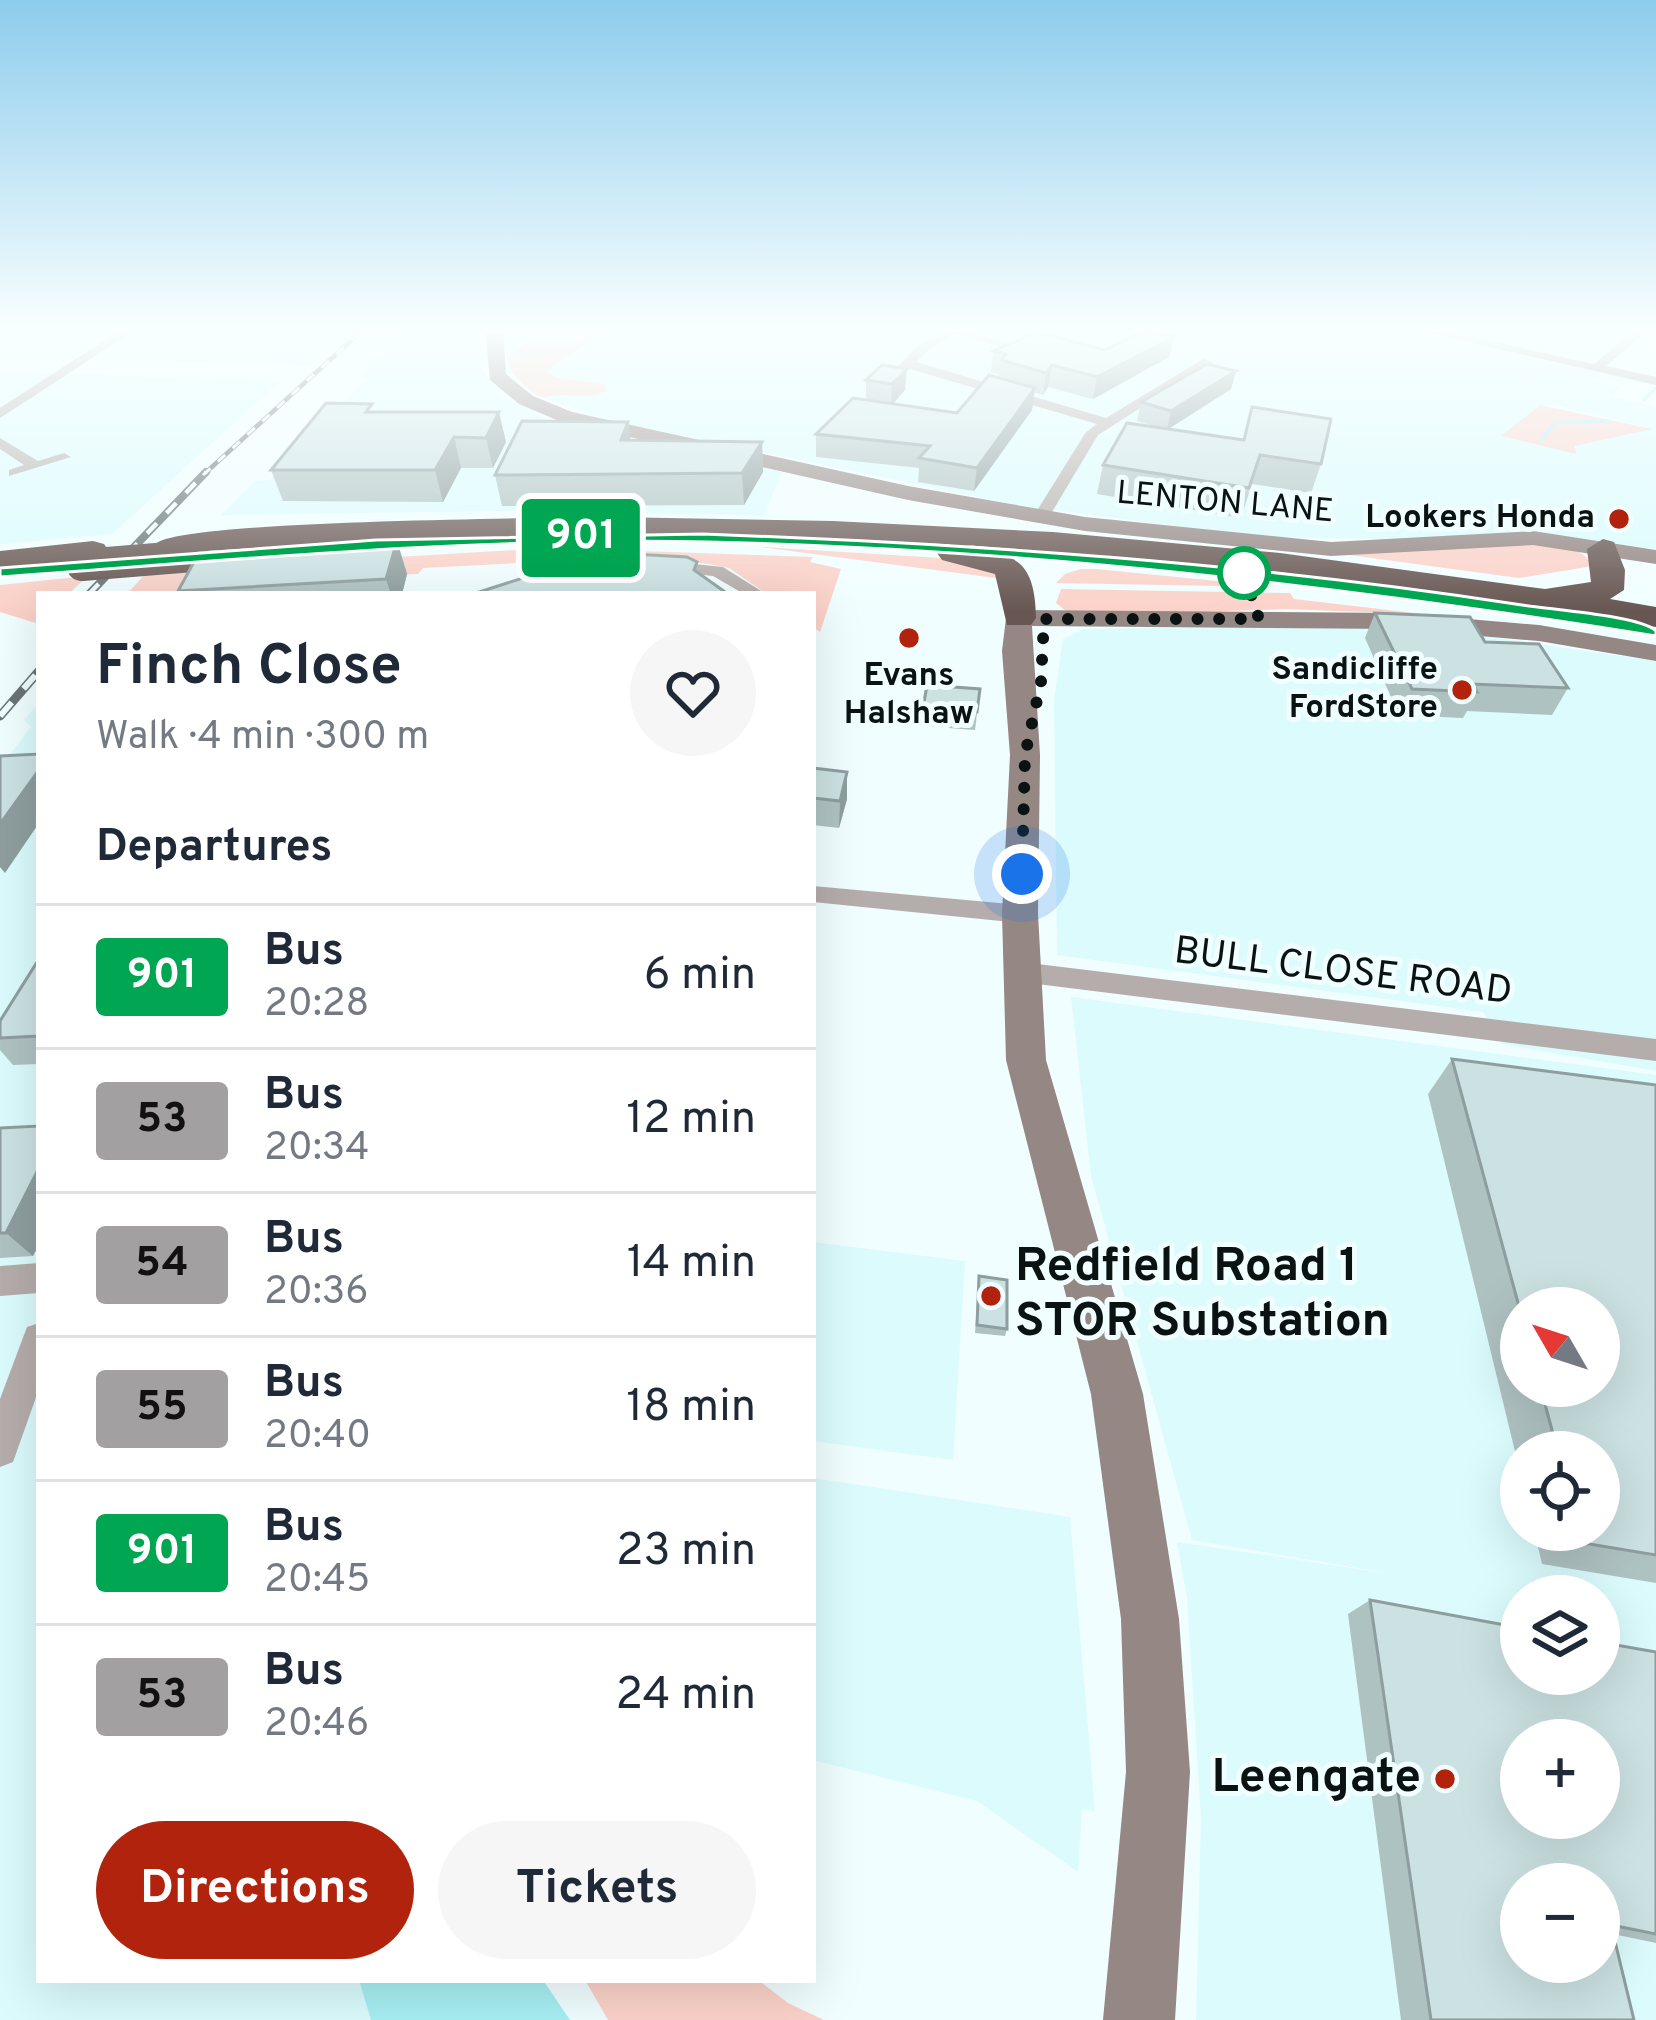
<!DOCTYPE html>
<html lang="en">
<head>
<meta charset="utf-8">
<style>
	body { margin:0; font-family:Overpass,sans-serif; background:#f6f6f7; color:#1f2937; height:100vh; display:flex; flex-direction:column; font-size:45px; white-space:nowrap }
	* { box-sizing:border-box; margin:0 }
	p { font-size:39px; color:#747a83 }
	.icon { flex:none; width:66px; height:66px; fill:none; stroke:currentColor; stroke-width:2; stroke-linecap:round; stroke-linejoin:round }
	.map { position:relative; flex:1; overflow:hidden }
	.side { position:absolute; left:36px; top:591px; width:780px; height:1392px; display:flex; flex-direction:column; background:#fff; border-radius:0px; box-shadow:0 12px 48px #0002 }
	.side>* { flex:none }
	.badge { padding:0 24px; border-radius:9px; font-size:42px; line-height:78px }
	.needle { width:78px; rotate:309deg }
	.fabs { position:absolute; left:1500px; top:1287px; display:grid; gap:24px }
	.fabs a { display:grid; place-items:center; width:120px; height:120px; border-radius:50%; background:#fff; box-shadow:0 12px 48px #0002; font-size:60px }
	.you { position:absolute; width:60px; height:60px; margin:-30px; border:9px solid #fff; border-radius:50%; background:#1a73e8; box-shadow:0 0 0 18px #1a73e833 }
	.map>.badge { position:absolute; translate:-50% -50%; box-shadow:0 0 0 6px #fff }
	h2 { padding:0 60px; font-size:45px; line-height:108px }
	.round { display:grid; place-items:center; flex:none; width:126px; height:126px; border-radius:63px; background:#f6f6f7 }
	.head { display:flex; align-items:center; justify-content:space-between; height:204px; padding:0 60px }
	h1 { font-size:57px; font-weight:700; line-height:90px }
	.cta { display:flex; gap:24px; margin-top:auto; padding:24px 60px }
	.cta a { flex:1; height:138px; border-radius:72px; background:#b1230d; color:#fff; font-size:48px; font-weight:700; line-height:138px; text-align:center }
	.cta a+a { background:#f6f6f7; color:#1f2937 }
	ul { padding:0; list-style:none }
	li { display:flex; align-items:center; gap:36px; height:144px; padding:0 60px; border-top:3px solid #e0e1e3 }
	li div { flex:1 }
	li b { display:block; font-size:45px }
	li em { font-style:normal }
	li .badge { min-width:132px; font-weight:700; text-align:center }
	.map>svg:first-child { display:block }
	.built { fill:#dbfbfd; fill-rule:evenodd }
	.green { fill:#fbd2c9 }
	.water { fill:#a6eff3 }
	.lines { fill:none; stroke-linecap:round; stroke-linejoin:round }
	.stream { stroke:#a6eff3; stroke-width:3 }
	.street { fill:#b5adab; fill-rule:evenodd }
	.secondary { fill:#948784; fill-rule:evenodd }
	.highway { fill:#675652; fill-rule:evenodd }
	.rail-far2-casing { stroke:#697474; stroke-width:4.5 }
	.rail-far1-casing { stroke:#697474; stroke-width:8 }
	.rail-casing { stroke:#697474; stroke-width:9 }
	.rail-far2 { stroke:#f1feff; stroke-width:3; stroke-dasharray:10; stroke-linecap:butt }
	.rail-far1 { stroke:#f1feff; stroke-width:4.5; stroke-dasharray:14; stroke-linecap:butt }
	.rail { stroke:#f1feff; stroke-width:6; stroke-dasharray:18; stroke-linecap:butt }
	.highway-bridge { stroke:#675652; stroke-width:32 }
	.wall { fill:#afc2c2; fill-rule:evenodd }
	.shaded-wall { fill:#8e9e9e }
	.building { fill:#cbe1e2; stroke:#8e9e9e; stroke-width:3; fill-rule:evenodd }
	.line { fill:#00a651; stroke:#fff; stroke-width:3 }
	.walk { stroke:#0a1212; stroke-width:12; stroke-dasharray:0 21.6 }
	.poi-dot { fill:#b1230d; stroke:#f1feff; stroke-width:4.5 }
	.stop-dot { fill:#fff; stroke:#00a651; stroke-width:6 }
	.labels { text-anchor:middle; dominant-baseline:central; stroke-width:10; stroke-linejoin:round; paint-order:stroke }
	.far-street-label { font-size:33px; fill:#0a1212; stroke:#f1feff }
	.far-poi-label { font-size:33px; font-weight:bold; fill:#0a1212; stroke:#f1feff; text-anchor:end }
	.street-label { font-size:39px; fill:#0a1212; stroke:#f1feff }
	.near-poi-label { font-size:48px; font-weight:bold; fill:#0a1212; stroke:#f1feff; text-anchor:start }
</style>
</head>
<body>
<div class="map">
<svg width="1656" height="2020" viewBox="0 0 1656 2020">
	<rect width="100%" height="100%" fill="#f1feff"/>
	<!-- built -->
	<g class="built">
		<polygon points="0,329 121,329 75,359 0,357"/>
		<polygon points="142,329 351,329 310,366 98,359"/>
		<polygon points="406,329 481,329 481,367 497,394 550,421 782,472 764,515 508,511 221,515 255,481 270,480 367,378 359,376"/>
		<path d="M 546,329 L 1631,329 L 1592,361 L 1656,377 L 1656,385 L 1587,379 L 1620,387 L 1612,397 L 1656,407 L 1656,549 L 1525,531 L 1407,539 L 1260,537 L 1017,505 L 615,422 L 543,398 L 523,385 L 510,371 L 507,357 ZM 1540,405 L 1557,405 L 1649,428 L 1573,446 L 1503,436 Z"/>
		<polygon points="0,371 279,382 112,534 0,544"/>
		<polygon points="1299,625 1447,631 1656,661 1656,1071 1502,1044 1483,1012 1057,955 1054,700 1063,639 1084,629"/>
		<polygon points="39,702 39,1980 359,1980 371,2020 0,2020 0,767 31,727 24,720"/>
		<path d="M 1071,997 L 1656,1075 L 1656,2020 L 1196,2020 L 1201,1819 L 1187,1597 L 1177,1542 L 1399,1575 L 1192,1540 L 1091,1176 ZM 1521,1308 L 1599,1308 L 1599,1386 L 1521,1386 ZM 1521,1452 L 1599,1452 L 1599,1530 L 1521,1530 ZM 1521,1596 L 1599,1596 L 1599,1674 L 1521,1674 ZM 1521,1740 L 1599,1740 L 1599,1818 L 1521,1818 ZM 1521,1884 L 1599,1884 L 1599,1962 L 1521,1962 Z"/>
		<polygon points="813,1242 965,1261 953,1460 813,1441"/>
		<polygon points="813,1478 1070,1517 1095,1811 1082,1809 1078,1872 977,1801 813,1760"/>
	</g>
	<!-- green -->
	<g class="green">
		<path d="M 546,329 L 609,329 L 546,371 L 555,377 L 604,384 L 606,391 C 585,401 566,391 543,398 C 525,389 512,377 507,357 Z"/>
		<polygon points="1540,405 1652,429 1574,446 1577,454 1501,436"/>
		<path d="M 1508,542 C 1533,544 1581,541 1593,566 L 1519,578 L 1349,555 Z"/>
		<polygon points="761,547 957,559 979,562 1011,580"/>
		<polygon points="515,550 585,551 576,560 423,568 418,574 232,583 176,594 127,594 147,572"/>
		<polygon points="611,550 813,557 810,562 841,569 820,632 813,627 813,594 767,594 729,568 709,564 613,555"/>
		<polygon points="1081,569 1096,569 1278,587 1056,583 1065,574"/>
		<polygon points="88,576 68,594 39,594 39,624 0,612 0,585"/>
		<polygon points="1061,589 1290,593 1294,599 1423,614 1284,609 1084,616 1068,613 1056,603"/>
		<polygon points="585,1980 758,1980 788,2003 824,2020 608,2020"/>
	</g>
	<!-- water -->
	<polygon class="water" points="359,1980 543,1980 570,2020 371,2020"/>
	<g class="lines">
		<!-- stream -->
		<g class="stream">
			<polyline points="1644,400 1656,388"/>
			<polyline points="1541,440 1556,422 1609,421"/>
		</g>
		<!-- street -->
		<g class="street">
			<polygon points="122,329 137,329 0,418 0,408"/>
			<polygon points="943,329 963,329 1031,350 1025,354 955,334 929,349 916,362 1106,418 1203,359 1213,362 1098,435 1049,517 1041,522 1033,517 1086,432 1097,424 910,369 896,374 896,368 921,343"/>
			<polygon points="1412,329 1436,329 1594,364 1635,329 1650,329 1606,366 1656,377 1656,385"/>
			<polygon points="0,438 38,461 64,453 71,457 9,476 9,470 24,465 0,449"/>
			<polygon points="665,561 723,567 766,594 744,594 713,576 659,570 659,562"/>
			<polygon points="813,886 1020,905 1032,914 1020,923 813,902"/>
			<polygon points="1021,962 1656,1039 1656,1061 1021,982 1008,972"/>
			<polygon points="39,1263 39,1293 0,1296 0,1266"/>
			<polygon points="39,1323 39,1389 13,1462 0,1467 0,1399 27,1327"/>
		</g>
		<!-- secondary -->
		<g class="secondary">
			<polygon points="485,329 503,329 506,374 533,396 572,412 908,486 1085,517 1331,542 1533,531 1656,550 1656,564 1533,545 1331,556 1085,531 908,500 559,421 519,404 490,380"/>
			<polygon points="1019,610 1399,613 1539,625 1656,645 1656,661 1539,641 1399,629 1032,626 1040,755 1038,914 1046,1060 1143,1394 1179,1619 1190,1772 1175,2020 1103,2020 1126,1772 1121,1619 1091,1394 1006,1060 1002,914 1010,755 1002,651 1006,618"/>
		</g>
		<!-- highway -->
		<g class="highway">
			<path d="M 612,517 L 833,521 L 1053,532 L 1280,553 L 1545,589 L 1591,582 L 1587,549 L 1603,539 L 1614,542 L 1625,570 L 1624,590 L 1610,599 L 1656,607 L 1656,627 L 1280,572 L 966,545 C 1018,554 1035,563 1036,618 L 1031,625 L 1007,625 L 995,574 L 942,560 L 937,553 L 950,544 L 943,544 C 685,533 429,536 172,553 L 156,544 C 176,520 556,518 612,517 Z"/>
			<polygon points="93,541 104,544 109,551 104,558 0,571 0,551"/>
		</g>
		<!-- rail-far2 casing -->
		<g class="rail-far2-casing">
			<polyline id="rail-far2" points="203,475 364,329"/>
		</g>
		<!-- rail-far1 casing -->
		<g class="rail-far1-casing">
			<polyline id="rail-far1" points="89,594 206,472"/>
		</g>
		<!-- rail casing -->
		<g class="rail-casing">
			<polyline id="rail" points="0,716 39,671"/>
		</g>
		<!-- rail-far2 -->
		<use href="#rail-far2" class="rail-far2"/>
		<!-- rail-far1 -->
		<use href="#rail-far1" class="rail-far1"/>
		<!-- rail -->
		<use href="#rail" class="rail"/>
		<!-- highway-bridge -->
		<polyline class="highway-bridge" points="82,565 193,556"/>
	</g>
	<!-- wall -->
	<g class="wall">
		<polygon points="1105,350 1169,357 1093,399 1048,387 1043,395 1034,392 1032,410 974,491 918,482 919,468 816,457 816,434 866,400 866,380 882,365 905,390 892,404 957,413 999,377 999,374 991,372 993,351"/>
		<polygon points="1236,371 1231,389 1168,429 1243,440 1252,407 1321,464 1311,493 1252,484 1241,518 1097,494 1103,465 1163,429 1137,421 1141,402"/>
		<polygon points="375,412 506,442 493,468 461,468 443,502 283,501 271,470"/>
		<polygon points="628,422 630,440 762,442 763,472 744,505 502,506 495,475"/>
		<polygon points="397,541 407,574 402,594 180,594 178,591"/>
		<polygon points="1375,613 1485,642 1568,688 1552,715 1467,711 1463,718 1399,715 1365,638"/>
		<polygon points="980,689 975,730 922,726 923,708"/>
		<polygon points="813,768 847,772 847,799 839,828 813,825"/>
		<polygon points="39,959 39,1064 13,1065 0,1050 0,1021"/>
		<path d="M 1452,1059 L 1656,1085 L 1656,1583 L 1542,1564 L 1534,1530 L 1599,1530 L 1599,1452 L 1521,1452 L 1521,1476 L 1428,1094 ZM 1521,1308 L 1599,1386 L 1521,1386 Z"/>
		<polygon points="0,1128 33,1256 0,1258"/>
		<polygon points="979,1276 1007,1329 1005,1336 975,1333"/>
		<polygon points="1370,1600 1656,1652 1656,1943 1613,1934 1634,2020 1401,2020 1348,1614"/>
	</g>
	<!-- shaded-wall -->
	<g class="shaded-wall">
		<polygon points="1174,337 1169,357 1093,399 1097,377"/>
		<polygon points="1052,365 1048,387 1043,395 1046,373"/>
		<polygon points="907,369 905,390 891,406 892,384"/>
		<polygon points="1236,371 1231,389 1167,430 1171,411"/>
		<polygon points="1035,388 1032,410 974,491 977,468"/>
		<polygon points="499,412 506,442 493,468 486,438"/>
		<polygon points="628,422 632,452 621,440"/>
		<polygon points="454,437 461,468 443,502 435,470"/>
		<polygon points="762,442 763,472 744,505 742,473"/>
		<polygon points="397,541 407,574 402,594 391,594 386,579"/>
		<polygon points="39,770 39,823 5,873 0,867 0,824"/>
		<polygon points="847,772 847,799 839,828 840,801"/>
		<polygon points="39,1168 39,1245 33,1256 6,1233"/>
	</g>
	<!-- building -->
	<g class="building">
		<polygon points="1146,330 1174,337 1097,377 1052,365 1046,373 1001,360 1006,354 993,351 1037,332 1105,350"/>
		<polygon points="1207,364 1236,371 1171,411 1141,402"/>
		<polygon points="882,365 907,369 892,384 866,380"/>
		<polygon points="989,375 1035,388 977,468 919,458 930,446 816,434 853,398 957,413"/>
		<polygon points="326,403 372,404 366,412 499,412 486,438 454,437 435,470 271,470"/>
		<polygon points="1252,407 1331,419 1321,464 1260,455 1249,488 1103,465 1127,423 1244,440"/>
		<polygon points="522,421 628,422 621,440 762,442 742,473 495,475"/>
		<polygon points="397,541 386,579 178,591 199,553"/>
		<polygon points="613,553 687,557 697,562 694,570 728,594 473,594 532,575 544,578"/>
		<polygon points="1375,613 1470,617 1485,642 1539,644 1568,688 1473,684 1477,692 1412,689"/>
		<polygon points="927,685 980,689 977,712 923,708"/>
		<polygon points="39,754 39,770 0,824 0,756"/>
		<polygon points="813,768 847,772 840,801 813,798"/>
		<polygon points="39,959 39,1036 0,1038 0,1021"/>
		<polygon points="1452,1059 1656,1085 1656,1555 1583,1543 1579,1530 1599,1530 1599,1452 1558,1452 1540,1386 1599,1386 1599,1308 1521,1308 1521,1314"/>
		<polygon points="39,1126 39,1168 6,1233 0,1233 0,1128"/>
		<polygon points="979,1276 1007,1280 1007,1329 977,1325"/>
		<path d="M 1370,1600 L 1521,1628 L 1521,1674 L 1599,1674 L 1599,1642 L 1656,1652 L 1656,1934 L 1611,1925 L 1634,2020 L 1431,2020 ZM 1521,1740 L 1599,1740 L 1599,1818 L 1521,1818 ZM 1521,1884 L 1599,1884 L 1599,1962 L 1521,1962 Z"/>
	</g>
	<!-- sky -->
	<linearGradient id="sky" x2="0" y2="1"><stop stop-color="#8dccec"/><stop offset="0.54" stop-color="#f9ffff"/><stop offset="1" stop-color="#f9ffff" stop-opacity="0"/></linearGradient>
	<rect width="1656" height="612" fill="url(#sky)"/>
	<!-- line -->
	<path class="line" d="M 703,534 C 977,544 1251,563 1522,605 C 1554,610 1641,616 1656,631 L 1656,636 C 1342,586 1026,549 707,542 C 471,537 235,560 0,577 L 0,568 L 376,540 Z"/>
	<g class="lines">
		<!-- walk -->
		<polyline class="walk" points="1022,874 1025,755 1041,682 1044,619 1259,619 1244,573"/>
	</g>
	<!-- markers -->
	<g class="poi-dot">
		<circle cx="1619" cy="519" r="12"/>
		<circle cx="909" cy="638" r="12"/>
		<circle cx="1462" cy="690" r="12"/>
		<circle cx="991" cy="1296" r="12"/>
		<circle cx="1445" cy="1779" r="12"/>
	</g>
	<circle class="stop-dot" cx="1244" cy="573" r="24"/>
	<g class="labels">
		<!-- far-street labels -->
		<g class="far-street-label">
			<text transform="translate(1225 504) rotate(5)">LENTON LANE</text>
		</g>
		<!-- far-poi labels -->
		<g class="far-poi-label">
			<text x="1595" y="519">Lookers Honda</text>
			<text x="1438" y="671">Sandicliffe<tspan x="1438" dy="38">FordStore</tspan></text>
			<text x="909" y="677" text-anchor="middle">Evans<tspan x="909" dy="38">Halshaw</tspan></text>
		</g>
		<!-- street labels -->
		<g class="street-label">
			<text transform="translate(1343 973) rotate(7)">BULL CLOSE ROAD</text>
		</g>
		<!-- near-poi labels -->
		<g class="near-poi-label">
			<text x="1015" y="1268">Redfield Road 1<tspan x="1015" dy="55">STOR Substation</tspan></text>
			<text x="1421" y="1779" text-anchor="end">Leengate</text>
		</g>
	</g>
</svg>
<div class="fabs">
<a><svg class="needle" viewBox="-14 -14 28 28"><path d="M0-13l5 13h-10z" fill="#e53935"/><path d="M0 13l5-13h-10z" fill="#747a83"/></svg></a>
<a><svg class="icon" aria-label="locate" viewBox="0 0 24 24"><circle cx="12" cy="12" r="6"/><path d="M12 2v4M12 18v4M2 12h4M18 12h4"/></svg></a>
<a><svg class="icon" aria-label="layers" viewBox="0 0 24 24"><path d="M12 4l9 5-9 5-9-5zM3 14l9 5 9-5"/></svg></a>
<a>+</a>
<a>−</a>
</div>
<div class="you" style="left:1022px;top:874px"></div>
<b class="badge" style="left:581px;top:538px;background:#00a651;color:#fff">901</b>
<section class="side">
<div class="head"><div><h1>Finch Close</h1><p>Walk · 4 min · 300 m</p></div><a class="round"><svg class="icon" aria-label="heart" viewBox="0 0 24 24"><path d="M12 20l-8-8c-3-5 5-10 8-4 3-6 11-1 8 4z"/></svg></a></div>
<h2>Departures</h2>
<ul>
<li><span class="badge" style="background:#00a651;color:#fff">901</span><div><b>Bus</b><p>20:28</p></div><em>6 min</em></li>
<li><span class="badge" style="background:#a2a0a0;color:#111">53</span><div><b>Bus</b><p>20:34</p></div><em>12 min</em></li>
<li><span class="badge" style="background:#a2a0a0;color:#111">54</span><div><b>Bus</b><p>20:36</p></div><em>14 min</em></li>
<li><span class="badge" style="background:#a2a0a0;color:#111">55</span><div><b>Bus</b><p>20:40</p></div><em>18 min</em></li>
<li><span class="badge" style="background:#00a651;color:#fff">901</span><div><b>Bus</b><p>20:45</p></div><em>23 min</em></li>
<li><span class="badge" style="background:#a2a0a0;color:#111">53</span><div><b>Bus</b><p>20:46</p></div><em>24 min</em></li>
</ul>
<div class="cta"><a>Directions</a><a>Tickets</a></div>
</section>
</div>
</body>
</html>
